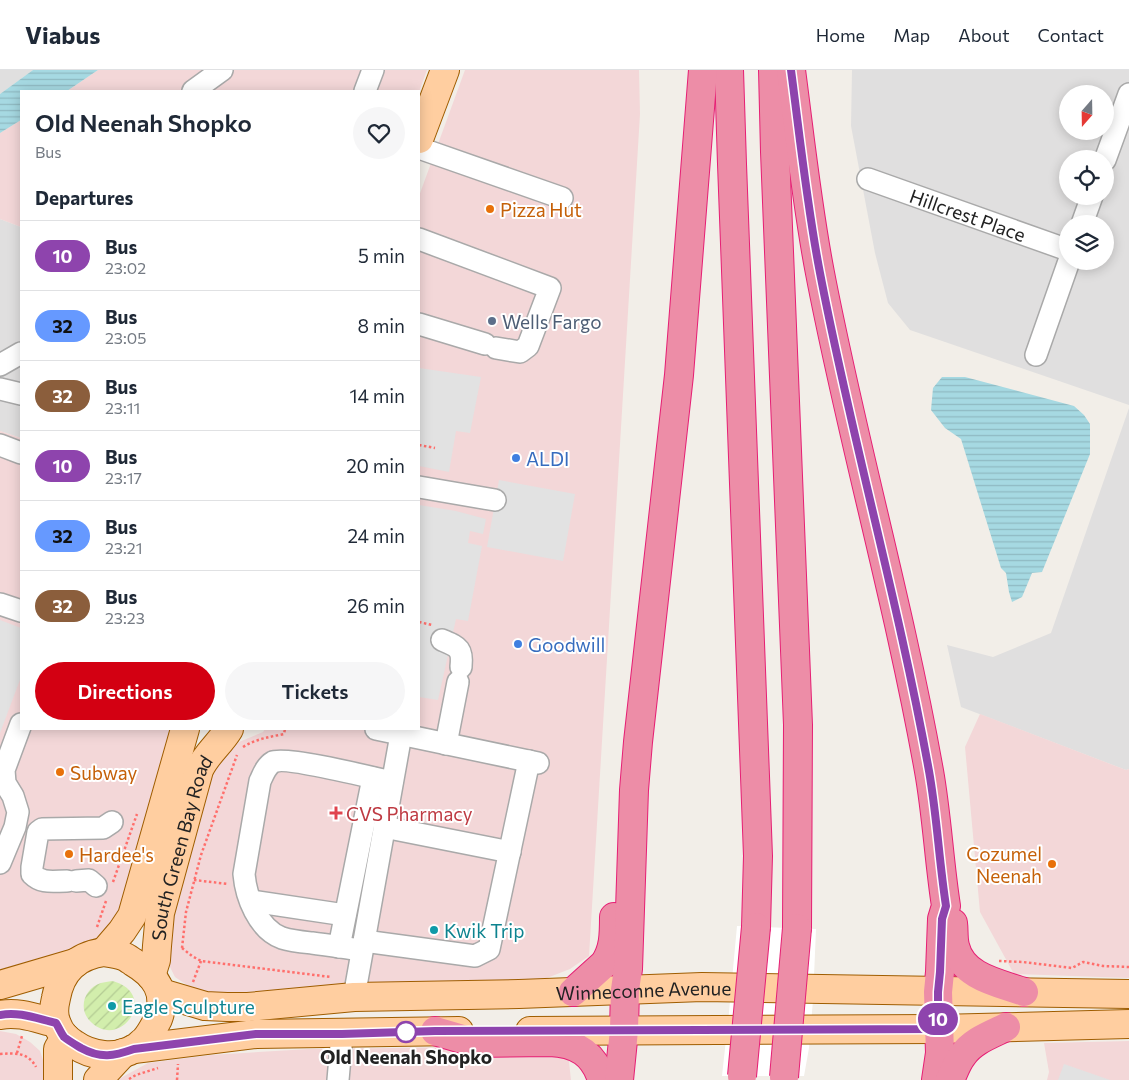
<!DOCTYPE html>
<html lang="en">
<head>
<meta charset="utf-8">
<style>
	body { margin:0; font-family:Commissioner,sans-serif; background:#f6f6f7; color:#1f2937; height:100vh; display:flex; flex-direction:column; font-size:19px; white-space:nowrap }
	* { box-sizing:border-box; margin:0 }
	p { font-size:16px; color:#747a83 }
	.icon { flex:none; width:28px; height:28px; fill:none; stroke:currentColor; stroke-width:2; stroke-linecap:round; stroke-linejoin:round }
	.map { position:relative; flex:1; overflow:hidden }
	.sheet { position:absolute; left:20px; top:20px; width:400px; height:640px; display:flex; flex-direction:column; background:#fff; border-radius:0px; box-shadow:0 2px 12px #0003 }
	.sheet>* { flex:none }
	.badge { padding:0 10px; border-radius:16px; font-size:18px; line-height:32px }
	.needle { width:32px; rotate:200deg }
	.controls { position:absolute; left:1059px; top:15px; display:grid; gap:10px }
	.controls a { display:grid; place-items:center; width:55px; height:55px; border-radius:50%; background:#fff; box-shadow:0 2px 12px #0003; font-size:25px }
	.map>.badge { position:absolute; translate:-50% -50%; box-shadow:0 0 0 2px #fff }
	h2 { padding:0 15px; font-size:19px; line-height:45px }
	.round { display:grid; place-items:center; flex:none; width:52px; height:52px; border-radius:26px; background:#f6f6f7 }
	.headline { display:flex; align-items:center; justify-content:space-between; height:85px; padding:0 15px }
	h1 { font-size:24px; font-weight:600; line-height:38px }
	.button { display:flex; gap:10px; margin-top:auto; padding:10px 15px }
	.button a { flex:1; height:58px; border-radius:30px; background:#d30012; color:#fff; font-size:20px; font-weight:600; line-height:58px; text-align:center }
	.button a+a { background:#f6f6f7; color:#1f2937 }
	ul { padding:0; list-style:none }
	li { display:flex; align-items:center; gap:15px; height:70px; padding:0 15px; border-top:1px solid #e0e1e3 }
	li div { flex:1 }
	li b { display:block; font-size:19px }
	li em { font-style:normal }
	li .badge { min-width:55px; font-weight:700; text-align:center }
	header { display:flex; align-items:center; gap:30px; box-sizing:border-box; height:70px; padding:0 25px; background:#fff; border-bottom:1px solid #e0e1e3 }
	header strong { font-size:24px }
	nav { display:flex; gap:28px; margin-inline-start:auto; font-size:18px }
	.map>svg:first-child { display:block }
	.residential { fill:#e0dfdf; fill-rule:evenodd }
	.commercial { fill:#f3d7d8 }
	.garden { fill:url(#garden-furrows) }
	.parking { fill:#e2e2e2 }
	.water { fill:url(#water-rules) }
	.pier { fill:#fff }
	.lines { fill:none; stroke-linecap:round; stroke-linejoin:round }
	.minor-casing { stroke:#a9a9a9; stroke-width:24 }
	.major-casing { stroke:#9f5d00; stroke-width:30 }
	.highway-casing { stroke:#e61f74; stroke-width:30 }
	.path { stroke:#ff6f6c; stroke-width:2.5; stroke-dasharray:2.5 2.5; stroke-linecap:butt }
	.minor { stroke:#fff; stroke-width:21 }
	.major { stroke:#ffcea0; stroke-width:28 }
	.highway { stroke:#ed8da7; stroke-width:28 }
	.highway-bridge-casing { stroke:#e61f74; stroke-width:30; stroke-linecap:butt }
	.highway-bridge { stroke:#ed8da7; stroke-width:28 }
	.line-casing { stroke:#fff; stroke-width:11 }
	.line { stroke:#8e44ad; stroke-width:8 }
	.food-dot { fill:#e8710a; stroke:#fff; stroke-width:2 }
	.service-dot { fill:#5c6f8a; stroke:#fff; stroke-width:2 }
	.shop-dot { fill:#3f7fe0; stroke:#fff; stroke-width:2 }
	.health-dot { fill:#e0444e; stroke:#fff; stroke-width:2 }
	.culture-dot { fill:#0f9aa8; stroke:#fff; stroke-width:2 }
	.stop-dot { fill:#fff; stroke:#8e44ad; stroke-width:2.5 }
	.labels { text-anchor:middle; dominant-baseline:central; stroke-width:4; stroke-linejoin:round; paint-order:stroke }
	.food-label { font-size:19px; fill:#c56008; stroke:#fff; text-anchor:start }
	.street-label { font-size:19px; fill:#222; stroke:#fff }
	.service-label { font-size:19px; fill:#4e5e75; stroke:#fff; text-anchor:start }
	.shop-label { font-size:19px; fill:#366cbe; stroke:#fff; text-anchor:start }
	.health-label { font-size:19px; fill:#be3a42; stroke:#fff; text-anchor:start }
	.culture-label { font-size:19px; fill:#0d838f; stroke:#fff; text-anchor:start }
	.stop-label { font-size:19px; font-weight:bold; fill:#222; stroke:#fff }
</style>
</head>
<body>
<header>
<strong>Viabus</strong>
<nav><a>Home</a><a>Map</a><a>About</a><a>Contact</a></nav>
</header>
<div class="map">
<svg width="1129" height="1010" viewBox="0 0 1129 1010">
	<defs>
		<pattern id="garden-furrows" width="10" height="10" patternUnits="userSpaceOnUse" patternTransform="scale(1.25)"><rect width="10" height="10" fill="#d2eeac"/><path d="M-1 1l2-2M0 10L10 0M9 11l2-2" fill="none" stroke="#b4cc94"/></pattern>
		<pattern id="water-rules" width="6" height="5" patternUnits="userSpaceOnUse" patternTransform="scale(1.25)"><rect width="6" height="5" fill="#a6d9e2"/><path d="M0 2.5h6" fill="none" stroke="#8fbac2"/></pattern>
	</defs>
	<rect width="100%" height="100%" fill="#f2eee8"/>
	<!-- residential -->
	<g class="residential">
		<polygon points="0,0 33,0 0,24"/>
		<path d="M 852,0 L 1129,0 L 1129,335 L 910,260 L 888,233 L 875,183 L 851,56 ZM 1068,24 L 1105,24 L 1105,61 L 1068,61 ZM 1068,89 L 1105,89 L 1105,126 L 1068,126 ZM 1068,154 L 1105,154 L 1105,191 L 1068,191 Z"/>
		<polygon points="0,149 21,157 21,368 0,361"/>
		<polygon points="1129,338 1129,699 1126,700 961,637 947,575 993,587 1051,563"/>
	</g>
	<!-- commercial -->
	<g class="commercial">
		<polygon points="98,0 427,0 419,22 419,21 67,21"/>
		<polygon points="465,0 639,0 640,44 589,886 570,899 534,913 321,918 208,924 193,919 175,907 170,897 168,884 167,868 206,709 226,679 239,672 263,662 265,659 419,659 419,126"/>
		<polygon points="21,50 21,157 0,149 0,63"/>
		<polygon points="0,361 21,368 21,659 175,659 121,844 94,872 0,904"/>
		<polygon points="980,644 1126,700 1129,699 1129,908 1014,904 980,842 965,677"/>
		<polygon points="0,961 16,964 30,972 40,981 45,996 46,1010 0,1010"/>
		<polygon points="1129,971 1129,1010 1047,1010 1049,1002 1044,973"/>
		<polygon points="543,976 568,983 571,1010 117,1010 148,993 210,985 309,979"/>
	</g>
	<!-- garden -->
	<path class="garden" d="M 112,911 C 161,923 120,984 89,950 C 78,937 85,918 101,913 C 104,912 108,912 112,911 Z"/>
	<!-- parking -->
	<g class="parking">
		<polygon points="419,298 481,307 470,363 456,361 449,402 419,396"/>
		<polygon points="499,410 575,424 563,491 487,477"/>
		<polygon points="419,435 456,441 486,449 483,464 470,461 468,473 482,476 468,551 456,549 438,630 419,627"/>
		<polygon points="0,550 21,558 21,607 0,663"/>
		<polygon points="1064,994 1110,1010 1058,1010"/>
	</g>
	<!-- water -->
	<g class="water">
		<polygon points="33,0 98,0 67,21 21,21 21,50 0,63 0,24"/>
		<polygon points="942,307 965,307 1074,336 1084,345 1090,354 1090,384 1042,502 1032,503 1022,527 1012,532 1009,522 1006,503 1001,498 961,369 945,358 931,340 933,318"/>
	</g>
	<!-- pier -->
	<polygon class="pier" points="737,856 816,859 813,930 809,978 804,1006 722,1006 729,942"/>
	<g class="lines">
		<!-- minor casing -->
		<g class="minor-casing">
			<g id="minor">
				<polyline points="193,21 222,0"/>
				<polyline points="365,21 373,0"/>
				<polyline points="419,78 562,128"/>
				<polyline points="1105,90 1129,24"/>
				<path id="s1" d="M 868,109 L 1068,180"/>
				<polyline points="1082,154 1092,126"/>
				<polyline points="419,169 550,218 528,276 520,282 496,278"/>
				<polyline points="419,254 485,274"/>
				<polyline points="1036,285 1069,191"/>
				<polyline points="0,295 21,283"/>
				<polyline points="0,319 21,324"/>
				<polyline points="0,375 21,383"/>
				<polyline points="419,417 495,430"/>
				<polyline points="0,534 21,541"/>
				<path d="M 442,570 C 458,577 463,578 461,597"/>
				<polyline points="376,659 538,693"/>
				<polyline points="446,674 458,612"/>
				<polyline points="384,757 510,782"/>
				<polyline points="0,793 15,757 18,742 13,726 5,713 4,700 21,654"/>
				<path d="M 67,811 C 53,811 42,814 32,804 L 32,797 L 38,762 L 42,759 L 103,758 L 112,752"/>
				<polyline points="76,811 89,810 96,816"/>
				<polyline points="251,831 345,845"/>
				<polyline points="364,871 475,886 489,879 529,691"/>
				<polyline points="339,877 373,708"/>
				<path d="M 362,880 C 346,878 329,875 312,873 C 302,872 291,871 282,868 C 258,859 246,827 244,804 L 260,711 C 263,705 266,696 273,692 C 285,686 374,708 392,712"/>
				<polyline points="354,927 402,659"/>
				<polyline points="338,1010 342,964"/>
			</g>
		</g>
		<!-- major casing -->
		<g class="major-casing">
			<g id="major">
				<polyline points="419,69 445,0"/>
				<path d="M 104,882 C 110,883 117,884 123,886 C 126,887 130,890 133,892 C 155,905 168,922 158,949 C 154,957 150,965 144,971 C 141,973 138,977 135,978 C 116,990 91,986 74,974 C 66,969 60,963 57,954 C 53,946 54,936 56,928 C 61,900 77,886 104,882 Z"/>
				<polyline points="104,882 122,861 132,846 185,659"/>
				<path id="s2" d="M 151,906 L 156,890 L 157,876 L 160,843 L 199,700 C 206,684 220,674 229,659"/>
				<polyline points="0,915 75,893"/>
				<path id="s3" d="M 161,923 L 205,936 L 227,937 L 248,937 L 354,927 L 519,924 L 702,917 L 1129,924"/>
				<path d="M 0,945 C 19,941 38,949 56,953"/>
				<polyline points="530,961 938,959 1129,954"/>
				<polyline points="134,979 256,964 459,961"/>
				<polyline points="58,1010 58,979 65,967"/>
				<polyline points="98,1010 123,983"/>
			</g>
		</g>
		<!-- highway casing -->
		<g class="highway-casing">
			<g id="highway">
				<polyline points="729,0 732,94 758,786 756,857"/>
				<polyline points="773,0 775,82 798,655 797,858"/>
				<path d="M 791,0 C 800,68 807,136 820,203 C 852,370 899,533 929,701 C 937,746 939,791 946,836 L 942,849 L 940,902 L 938,922 L 940,983 L 936,1010"/>
				<path d="M 953,853 C 954,860 953,869 955,876 C 962,907 998,913 1024,922"/>
				<path d="M 573,922 L 604,894 C 614,880 614,864 614,847"/>
				<path d="M 435,961 L 476,973 L 550,972 C 577,973 594,984 602,1010"/>
				<polyline points="619,1010 624,960 625,920 628,899 634,720 638,672 679,305 703,0"/>
				<path d="M 950,1010 C 954,1002 957,992 963,985 C 972,971 992,964 1006,957"/>
			</g>
		</g>
		<!-- path -->
		<g class="path">
			<polyline points="419,375 435,378"/>
			<polyline points="419,552 432,555"/>
			<path d="M 243,677 C 256,669 269,667 284,664 L 285,659"/>
			<polyline points="194,810 228,814"/>
			<polyline points="113,812 137,744"/>
			<polyline points="97,857 106,831"/>
			<polyline points="182,878 186,842 201,785 237,685"/>
			<polyline points="182,878 192,886 201,891 331,907"/>
			<polyline points="999,891 1023,892 1072,898 1083,892 1103,896 1129,897"/>
			<polyline points="193,912 201,891"/>
			<polyline points="17,983 22,966"/>
			<path d="M 0,984 C 15,983 28,982 36,997"/>
			<polyline points="129,1009 136,1005 158,998"/>
			<polyline points="177,1010 178,994"/>
		</g>
		<!-- minor -->
		<use href="#minor" class="minor"/>
		<!-- major -->
		<use href="#major" class="major"/>
		<!-- highway -->
		<use href="#highway" class="highway"/>
		<!-- highway-bridge casing -->
		<g class="highway-bridge-casing">
			<g id="highway-bridge">
				<polyline points="742,1006 756,857"/>
				<polyline points="784,1007 797,858"/>
			</g>
		</g>
		<!-- highway-bridge -->
		<use href="#highway-bridge" class="highway-bridge"/>
	</g>
	<g class="lines">
		<!-- line casing -->
		<g class="line-casing">
			<path id="line" d="M 0,945 C 19,941 38,949 56,953 C 59,958 61,963 64,967 C 69,971 76,975 81,978 C 101,989 114,986 134,979 L 256,964 L 342,964 L 435,961 L 938,959 L 938,922 L 940,902 L 942,849 L 946,836 C 939,791 937,746 929,701 C 899,534 852,370 820,203 C 807,136 800,68 791,0"/>
		</g>
		<!-- line -->
		<use href="#line" class="line"/>
	</g>
	<!-- markers -->
	<g class="food-dot">
		<circle cx="490" cy="139" r="5"/>
		<circle cx="60" cy="702" r="5"/>
		<circle cx="69" cy="784" r="5"/>
		<circle cx="1052" cy="794" r="5"/>
	</g>
	<circle class="service-dot" cx="492" cy="251" r="5"/>
	<g class="shop-dot">
		<circle cx="516" cy="388" r="5"/>
		<circle cx="518" cy="574" r="5"/>
	</g>
	<path class="health-dot" d="M333.5 735.5h5v5h5v5h-5v5h-5v-5h-5v-5h5z"/>
	<g class="culture-dot">
		<circle cx="434" cy="860" r="5"/>
		<circle cx="112" cy="936" r="5"/>
	</g>
	<circle class="stop-dot" cx="406" cy="962" r="10"/>
	<g class="labels">
		<!-- food labels -->
		<g class="food-label">
			<text x="500" y="139">Pizza Hut</text>
			<text x="70" y="702">Subway</text>
			<text x="1042" y="783" text-anchor="end">Cozumel<tspan x="1042" dy="22">Neenah</tspan></text>
			<text x="79" y="784">Hardee's</text>
		</g>
		<!-- street labels -->
		<g class="street-label">
			<text stroke="none"><textPath href="#s1" startOffset="106">Hillcrest Place</textPath></text>
			<text stroke="none"><textPath href="#s2" startOffset="132">South Green Bay Road</textPath></text>
			<text stroke="none"><textPath href="#s3" startOffset="485">Winneconne Avenue</textPath></text>
		</g>
		<!-- service labels -->
		<g class="service-label">
			<text x="502" y="251">Wells Fargo</text>
		</g>
		<!-- shop labels -->
		<g class="shop-label">
			<text x="526" y="388">ALDI</text>
			<text x="528" y="574">Goodwill</text>
		</g>
		<!-- health labels -->
		<g class="health-label">
			<text x="346" y="743">CVS Pharmacy</text>
		</g>
		<!-- culture labels -->
		<g class="culture-label">
			<text x="444" y="860">Kwik Trip</text>
			<text x="122" y="936">Eagle Sculpture</text>
		</g>
		<!-- stop labels -->
		<g class="stop-label">
			<text x="406" y="986">Old Neenah Shopko</text>
		</g>
	</g>
</svg>
<div class="controls">
<a><svg class="needle" viewBox="-14 -14 28 28"><path d="M0-13l5 13h-10z" fill="#e53935"/><path d="M0 13l5-13h-10z" fill="#747a83"/></svg></a>
<a><svg class="icon" aria-label="locate" viewBox="0 0 24 24"><circle cx="12" cy="12" r="6"/><path d="M12 2v4M12 18v4M2 12h4M18 12h4"/></svg></a>
<a><svg class="icon" aria-label="layers" viewBox="0 0 24 24"><path d="M12 4l9 5-9 5-9-5zM3 14l9 5 9-5"/></svg></a>
</div>
<b class="badge" style="left:938px;top:949px;background:#8e44ad;color:#fff">10</b>
<section class="sheet">
<div class="headline"><div><h1>Old Neenah Shopko</h1><p>Bus</p></div><a class="round"><svg class="icon" aria-label="heart" viewBox="0 0 24 24"><path d="M12 20l-8-8c-3-5 5-10 8-4 3-6 11-1 8 4z"/></svg></a></div>
<h2>Departures</h2>
<ul>
<li><span class="badge" style="background:#8e44ad;color:#fff">10</span><div><b>Bus</b><p>23:02</p></div><em>5 min</em></li>
<li><span class="badge" style="background:#69f;color:#111">32</span><div><b>Bus</b><p>23:05</p></div><em>8 min</em></li>
<li><span class="badge" style="background:#8b5e3c;color:#fff">32</span><div><b>Bus</b><p>23:11</p></div><em>14 min</em></li>
<li><span class="badge" style="background:#8e44ad;color:#fff">10</span><div><b>Bus</b><p>23:17</p></div><em>20 min</em></li>
<li><span class="badge" style="background:#69f;color:#111">32</span><div><b>Bus</b><p>23:21</p></div><em>24 min</em></li>
<li><span class="badge" style="background:#8b5e3c;color:#fff">32</span><div><b>Bus</b><p>23:23</p></div><em>26 min</em></li>
</ul>
<div class="button"><a>Directions</a><a>Tickets</a></div>
</section>
</div>
</body>
</html>
